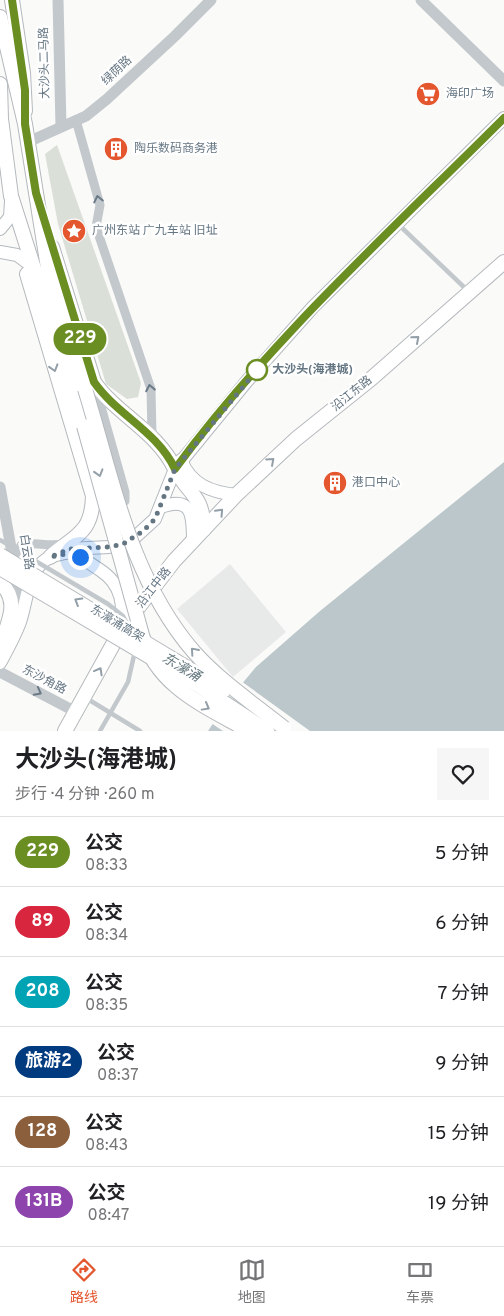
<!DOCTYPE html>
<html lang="zh">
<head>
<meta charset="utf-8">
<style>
	body { margin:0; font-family:Overpass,"Noto Sans SC",sans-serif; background:#f6f6f6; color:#202124; height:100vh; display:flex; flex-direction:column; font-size:19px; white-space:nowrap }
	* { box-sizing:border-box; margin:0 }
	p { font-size:16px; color:#757577 }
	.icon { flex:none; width:28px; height:28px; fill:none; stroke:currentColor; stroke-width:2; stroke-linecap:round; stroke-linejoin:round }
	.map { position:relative; height:731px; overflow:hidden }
	.sheet { display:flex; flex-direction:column; background:#fff; flex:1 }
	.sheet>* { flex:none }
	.badge { padding:0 10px; border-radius:16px; font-size:18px; line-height:32px }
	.you { position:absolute; width:25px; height:25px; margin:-12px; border:4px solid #fff; border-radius:50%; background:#1a73e8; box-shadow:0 0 0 8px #1a73e833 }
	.map>.badge { position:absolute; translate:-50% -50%; box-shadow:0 0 0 2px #fff }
	.round { display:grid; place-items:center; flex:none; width:52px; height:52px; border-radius:0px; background:#f6f6f6 }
	.overview { display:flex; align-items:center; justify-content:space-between; height:85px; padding:0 15px }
	h1 { font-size:24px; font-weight:700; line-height:38px }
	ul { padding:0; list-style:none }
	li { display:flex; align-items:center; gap:15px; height:70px; padding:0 15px; border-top:1px solid #e0e0e0 }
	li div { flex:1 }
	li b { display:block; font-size:19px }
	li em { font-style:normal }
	li .badge { min-width:55px; font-weight:700; text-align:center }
	.tab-bar { display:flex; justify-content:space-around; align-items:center; height:70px; border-top:1px solid #e0e0e0; background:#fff; font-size:14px; color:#757577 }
	.tab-bar a { display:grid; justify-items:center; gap:2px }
	.tab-bar .on { color:#e4572e }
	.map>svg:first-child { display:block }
	.built { fill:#e8e9e9 }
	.green { fill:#dadfd7 }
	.water { fill:#bbc7cb }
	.pier { fill:#fafaf8 }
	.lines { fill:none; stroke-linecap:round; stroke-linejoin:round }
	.secondary-casing { stroke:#b3babf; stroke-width:14 }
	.primary-casing { stroke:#b5babe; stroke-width:16 }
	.trunk-casing { stroke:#b4b9bd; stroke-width:16 }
	.service { stroke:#c3c8cc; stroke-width:4.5 }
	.minor { stroke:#c3c8cc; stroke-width:9 }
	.tertiary { stroke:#c3c8cc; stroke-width:11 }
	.secondary { stroke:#fff; stroke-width:12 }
	.primary { stroke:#fff; stroke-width:14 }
	.trunk { stroke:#fff; stroke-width:14 }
	.trunk-bridge-casing { stroke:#b4b9bd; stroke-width:16; stroke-linecap:butt }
	.service-bridge { stroke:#c3c8cc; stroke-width:4.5 }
	.trunk-bridge { stroke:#fff; stroke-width:14 }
	.oneway { stroke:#6a7a87 }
	.oneway2 { stroke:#939fa8 }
	.line-casing { stroke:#fff; stroke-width:11 }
	.line { stroke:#6b8e23; stroke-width:8 }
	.walk { stroke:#657683; stroke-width:5; stroke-dasharray:0 9 }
	.stop-dot { fill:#fff; stroke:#6b8e23; stroke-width:2.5 }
	.labels { text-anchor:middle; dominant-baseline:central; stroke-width:5; stroke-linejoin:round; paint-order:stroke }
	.street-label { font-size:12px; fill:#657683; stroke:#fff }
	.poi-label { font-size:12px; fill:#657683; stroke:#fff; text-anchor:start }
	.stop-label { font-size:12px; font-weight:bold; fill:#657683; stroke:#fff; text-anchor:start }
	.water-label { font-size:14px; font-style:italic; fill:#60757c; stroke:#fff }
</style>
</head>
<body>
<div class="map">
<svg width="504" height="731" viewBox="0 0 504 731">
	<rect width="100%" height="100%" fill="#fafaf8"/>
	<!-- built -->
	<polygon class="built" points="230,564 286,632 233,677 177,609"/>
	<!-- green -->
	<polygon class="green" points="57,145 141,383 138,397 127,399 106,384 58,224 45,154"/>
	<!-- water -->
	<polygon class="water" points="504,462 504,731 208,731 230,698 256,667 320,611"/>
	<!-- pier -->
	<polygon class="pier" points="241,681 310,731 223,731 211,723"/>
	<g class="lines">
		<!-- secondary casing -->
		<g class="secondary-casing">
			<g id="secondary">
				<polyline points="0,229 10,217 11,201"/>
				<polyline points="0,252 17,255 33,267"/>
				<path d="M 181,460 C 191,485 211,492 236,495"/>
				<path d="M 161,507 C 193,495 193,517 193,541"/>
				<polyline points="57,554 69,549 109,547 123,544 133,539 155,519 175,469 247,381 313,307 504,118"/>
				<path d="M 0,663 C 7,650 15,636 20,622 C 28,599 27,563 56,555 C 61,554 66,552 71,553 C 81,556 92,565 100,570 C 123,585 124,606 121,630"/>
			</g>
		</g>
		<!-- primary casing -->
		<g class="primary-casing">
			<g id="primary">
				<polyline points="12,0 23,73 25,111"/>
				<path d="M 175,469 C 190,496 202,494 204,529"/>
				<polyline points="65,731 121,630 174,561 236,495 296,439 372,378 504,262"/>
			</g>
		</g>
		<!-- trunk casing -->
		<g class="trunk-casing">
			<g id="trunk">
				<polyline points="0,17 25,124 48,268 85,389"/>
				<polyline points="0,84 1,119 11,196 84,426"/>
				<path d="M 52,247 L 94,382 C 117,415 157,431 175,469"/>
				<path d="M 27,274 L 93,496 C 92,534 75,535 50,557"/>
				<path d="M 0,582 C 23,604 5,625 0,650"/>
			</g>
		</g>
		<!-- service -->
		<g class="service">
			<polyline points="399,225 467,290"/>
			<polyline points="86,698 140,731"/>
		</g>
		<!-- minor -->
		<g class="minor">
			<polyline points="76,120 100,205 96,227 151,389 152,436"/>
			<polyline points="96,389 125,492 125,501 115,505"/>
			<path d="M 13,558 L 22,544 C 36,542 49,547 64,544"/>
		</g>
		<!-- tertiary -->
		<g class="tertiary">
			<polyline points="58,0 61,126"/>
			<polyline points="421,0 504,81"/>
			<polyline points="28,142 86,116 107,99 175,36 211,0"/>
			<polyline points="0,487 18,586 20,611"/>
			<polyline points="0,672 76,712"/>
		</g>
		<!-- secondary -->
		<use href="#secondary" class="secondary"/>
		<!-- primary -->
		<use href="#primary" class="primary"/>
		<!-- trunk -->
		<use href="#trunk" class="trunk"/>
		<!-- trunk-bridge casing -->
		<g class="trunk-bridge-casing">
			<g id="trunk-bridge">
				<path d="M 85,389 C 113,480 130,578 194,652 C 220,681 254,704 284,728"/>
				<path d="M 84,426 L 142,635 C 157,687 205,706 249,731"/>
				<polyline points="0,555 224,690"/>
				<polyline points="0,568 196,684 267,731"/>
			</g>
		</g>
		<!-- service-bridge -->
		<g class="service-bridge">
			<polyline points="0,540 108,604 123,616 130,629"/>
			<polyline points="100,731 128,682 135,651"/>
		</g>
		<!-- trunk-bridge -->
		<use href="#trunk-bridge" class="trunk-bridge"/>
	</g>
	<!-- one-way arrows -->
	<defs><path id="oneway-chevron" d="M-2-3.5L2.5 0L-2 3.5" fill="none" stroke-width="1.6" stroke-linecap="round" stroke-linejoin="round" transform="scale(1.25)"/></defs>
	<g class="oneway">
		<use href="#oneway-chevron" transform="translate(98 199) rotate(-102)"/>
		<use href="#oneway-chevron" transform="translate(150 388) rotate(-101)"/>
		<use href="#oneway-chevron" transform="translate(38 692) rotate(28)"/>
	</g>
	<g class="oneway2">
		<use href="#oneway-chevron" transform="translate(416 339) rotate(-41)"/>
		<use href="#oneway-chevron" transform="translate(54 368) rotate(73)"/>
		<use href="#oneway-chevron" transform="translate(271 461) rotate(-42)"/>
		<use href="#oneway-chevron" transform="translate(99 473) rotate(73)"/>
		<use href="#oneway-chevron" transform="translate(220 512) rotate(-47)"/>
		<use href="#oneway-chevron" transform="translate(78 601) rotate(-149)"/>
		<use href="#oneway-chevron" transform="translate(194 651) rotate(-131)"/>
		<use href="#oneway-chevron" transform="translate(99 671) rotate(-61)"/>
		<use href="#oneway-chevron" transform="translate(206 707) rotate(29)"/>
	</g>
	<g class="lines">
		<!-- line casing -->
		<g class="line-casing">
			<path id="line" d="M 12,0 L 25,90 L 25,124 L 36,193 L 94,382 C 117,415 157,431 175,469 C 270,340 391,231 504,118"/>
		</g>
		<!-- line -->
		<use href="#line" class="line"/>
		<!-- walk -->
		<polyline class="walk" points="80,557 70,553 50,557 70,549 109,547 123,544 143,531 155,519 175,469 257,370"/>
	</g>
	<!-- icons -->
	<defs>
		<g id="supermarket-disc" transform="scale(1.25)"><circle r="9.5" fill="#e4572e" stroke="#fff"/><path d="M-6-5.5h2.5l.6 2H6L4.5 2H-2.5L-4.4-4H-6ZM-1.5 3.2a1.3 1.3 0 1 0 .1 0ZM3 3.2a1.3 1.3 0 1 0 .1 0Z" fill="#fff"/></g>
		<g id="building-disc" transform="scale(1.25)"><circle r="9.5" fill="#e4572e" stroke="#fff"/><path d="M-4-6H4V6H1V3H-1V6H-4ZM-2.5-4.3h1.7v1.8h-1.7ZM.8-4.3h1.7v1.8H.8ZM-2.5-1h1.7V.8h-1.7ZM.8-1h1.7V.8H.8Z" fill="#fff"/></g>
		<g id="sight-disc" transform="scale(1.25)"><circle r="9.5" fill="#e4572e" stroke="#fff"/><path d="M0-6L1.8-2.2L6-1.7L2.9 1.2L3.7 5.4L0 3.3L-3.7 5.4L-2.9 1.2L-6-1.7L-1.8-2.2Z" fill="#fff"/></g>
	</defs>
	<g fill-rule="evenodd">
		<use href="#supermarket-disc" x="428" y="94"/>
		<use href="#building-disc" x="116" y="149"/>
		<use href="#sight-disc" x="74" y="231"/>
		<use href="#building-disc" x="335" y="483"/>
	</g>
	<!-- markers -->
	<circle class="stop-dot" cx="257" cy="370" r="10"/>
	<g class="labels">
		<!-- street labels -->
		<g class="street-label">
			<text transform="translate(45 63) rotate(-91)">大沙头二马路</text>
			<text transform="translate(117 71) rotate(-43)">绿荫路</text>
			<text transform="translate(352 394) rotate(-39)">沿江东路</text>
			<text transform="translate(26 552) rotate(81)">白云路</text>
			<text transform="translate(154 588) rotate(-52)">沿江中路</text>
			<text transform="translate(117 624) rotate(31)">东濠涌高架</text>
			<text transform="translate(44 680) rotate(28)">东沙角路</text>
		</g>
		<!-- poi labels -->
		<g class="poi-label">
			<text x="446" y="94">海印广场</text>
			<text x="134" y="149">陶乐数码商务港</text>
			<text x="92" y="231">广州东站 广九车站 旧址</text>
			<text x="352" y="483">港口中心</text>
		</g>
		<!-- stop labels -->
		<g class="stop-label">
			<text x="272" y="370">大沙头(海港城)</text>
		</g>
		<!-- water labels -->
		<g class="water-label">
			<text transform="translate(181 668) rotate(31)">东濠涌</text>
		</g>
	</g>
</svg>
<div class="you" style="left:80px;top:557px"></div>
<b class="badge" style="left:80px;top:339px;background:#6b8e23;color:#fff">229</b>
</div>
<section class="sheet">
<div class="overview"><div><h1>大沙头(海港城)</h1><p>步行 · 4 分钟 · 260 m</p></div><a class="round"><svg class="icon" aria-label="heart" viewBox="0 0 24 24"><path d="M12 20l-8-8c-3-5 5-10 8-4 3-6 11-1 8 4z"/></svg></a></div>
<ul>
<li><span class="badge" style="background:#6b8e23;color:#fff">229</span><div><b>公交</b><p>08:33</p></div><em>5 分钟</em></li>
<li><span class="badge" style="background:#d7263d;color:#fff">89</span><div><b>公交</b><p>08:34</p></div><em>6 分钟</em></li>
<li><span class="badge" style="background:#00a3b4;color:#fff">208</span><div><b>公交</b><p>08:35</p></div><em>7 分钟</em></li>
<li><span class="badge" style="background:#003b80;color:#fff">旅游2</span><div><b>公交</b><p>08:37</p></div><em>9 分钟</em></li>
<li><span class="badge" style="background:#8b5e3c;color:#fff">128</span><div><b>公交</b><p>08:43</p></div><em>15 分钟</em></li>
<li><span class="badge" style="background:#8e44ad;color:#fff">131B</span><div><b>公交</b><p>08:47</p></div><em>19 分钟</em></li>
</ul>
</section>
<nav class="tab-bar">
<a class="on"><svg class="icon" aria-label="directions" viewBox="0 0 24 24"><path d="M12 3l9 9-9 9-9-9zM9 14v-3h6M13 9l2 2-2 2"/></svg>路线</a>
<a><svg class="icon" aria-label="map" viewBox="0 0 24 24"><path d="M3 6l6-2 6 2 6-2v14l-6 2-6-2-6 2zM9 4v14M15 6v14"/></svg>地图</a>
<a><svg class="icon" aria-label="tickets" viewBox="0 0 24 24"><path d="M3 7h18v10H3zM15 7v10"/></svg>车票</a>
</nav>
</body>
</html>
